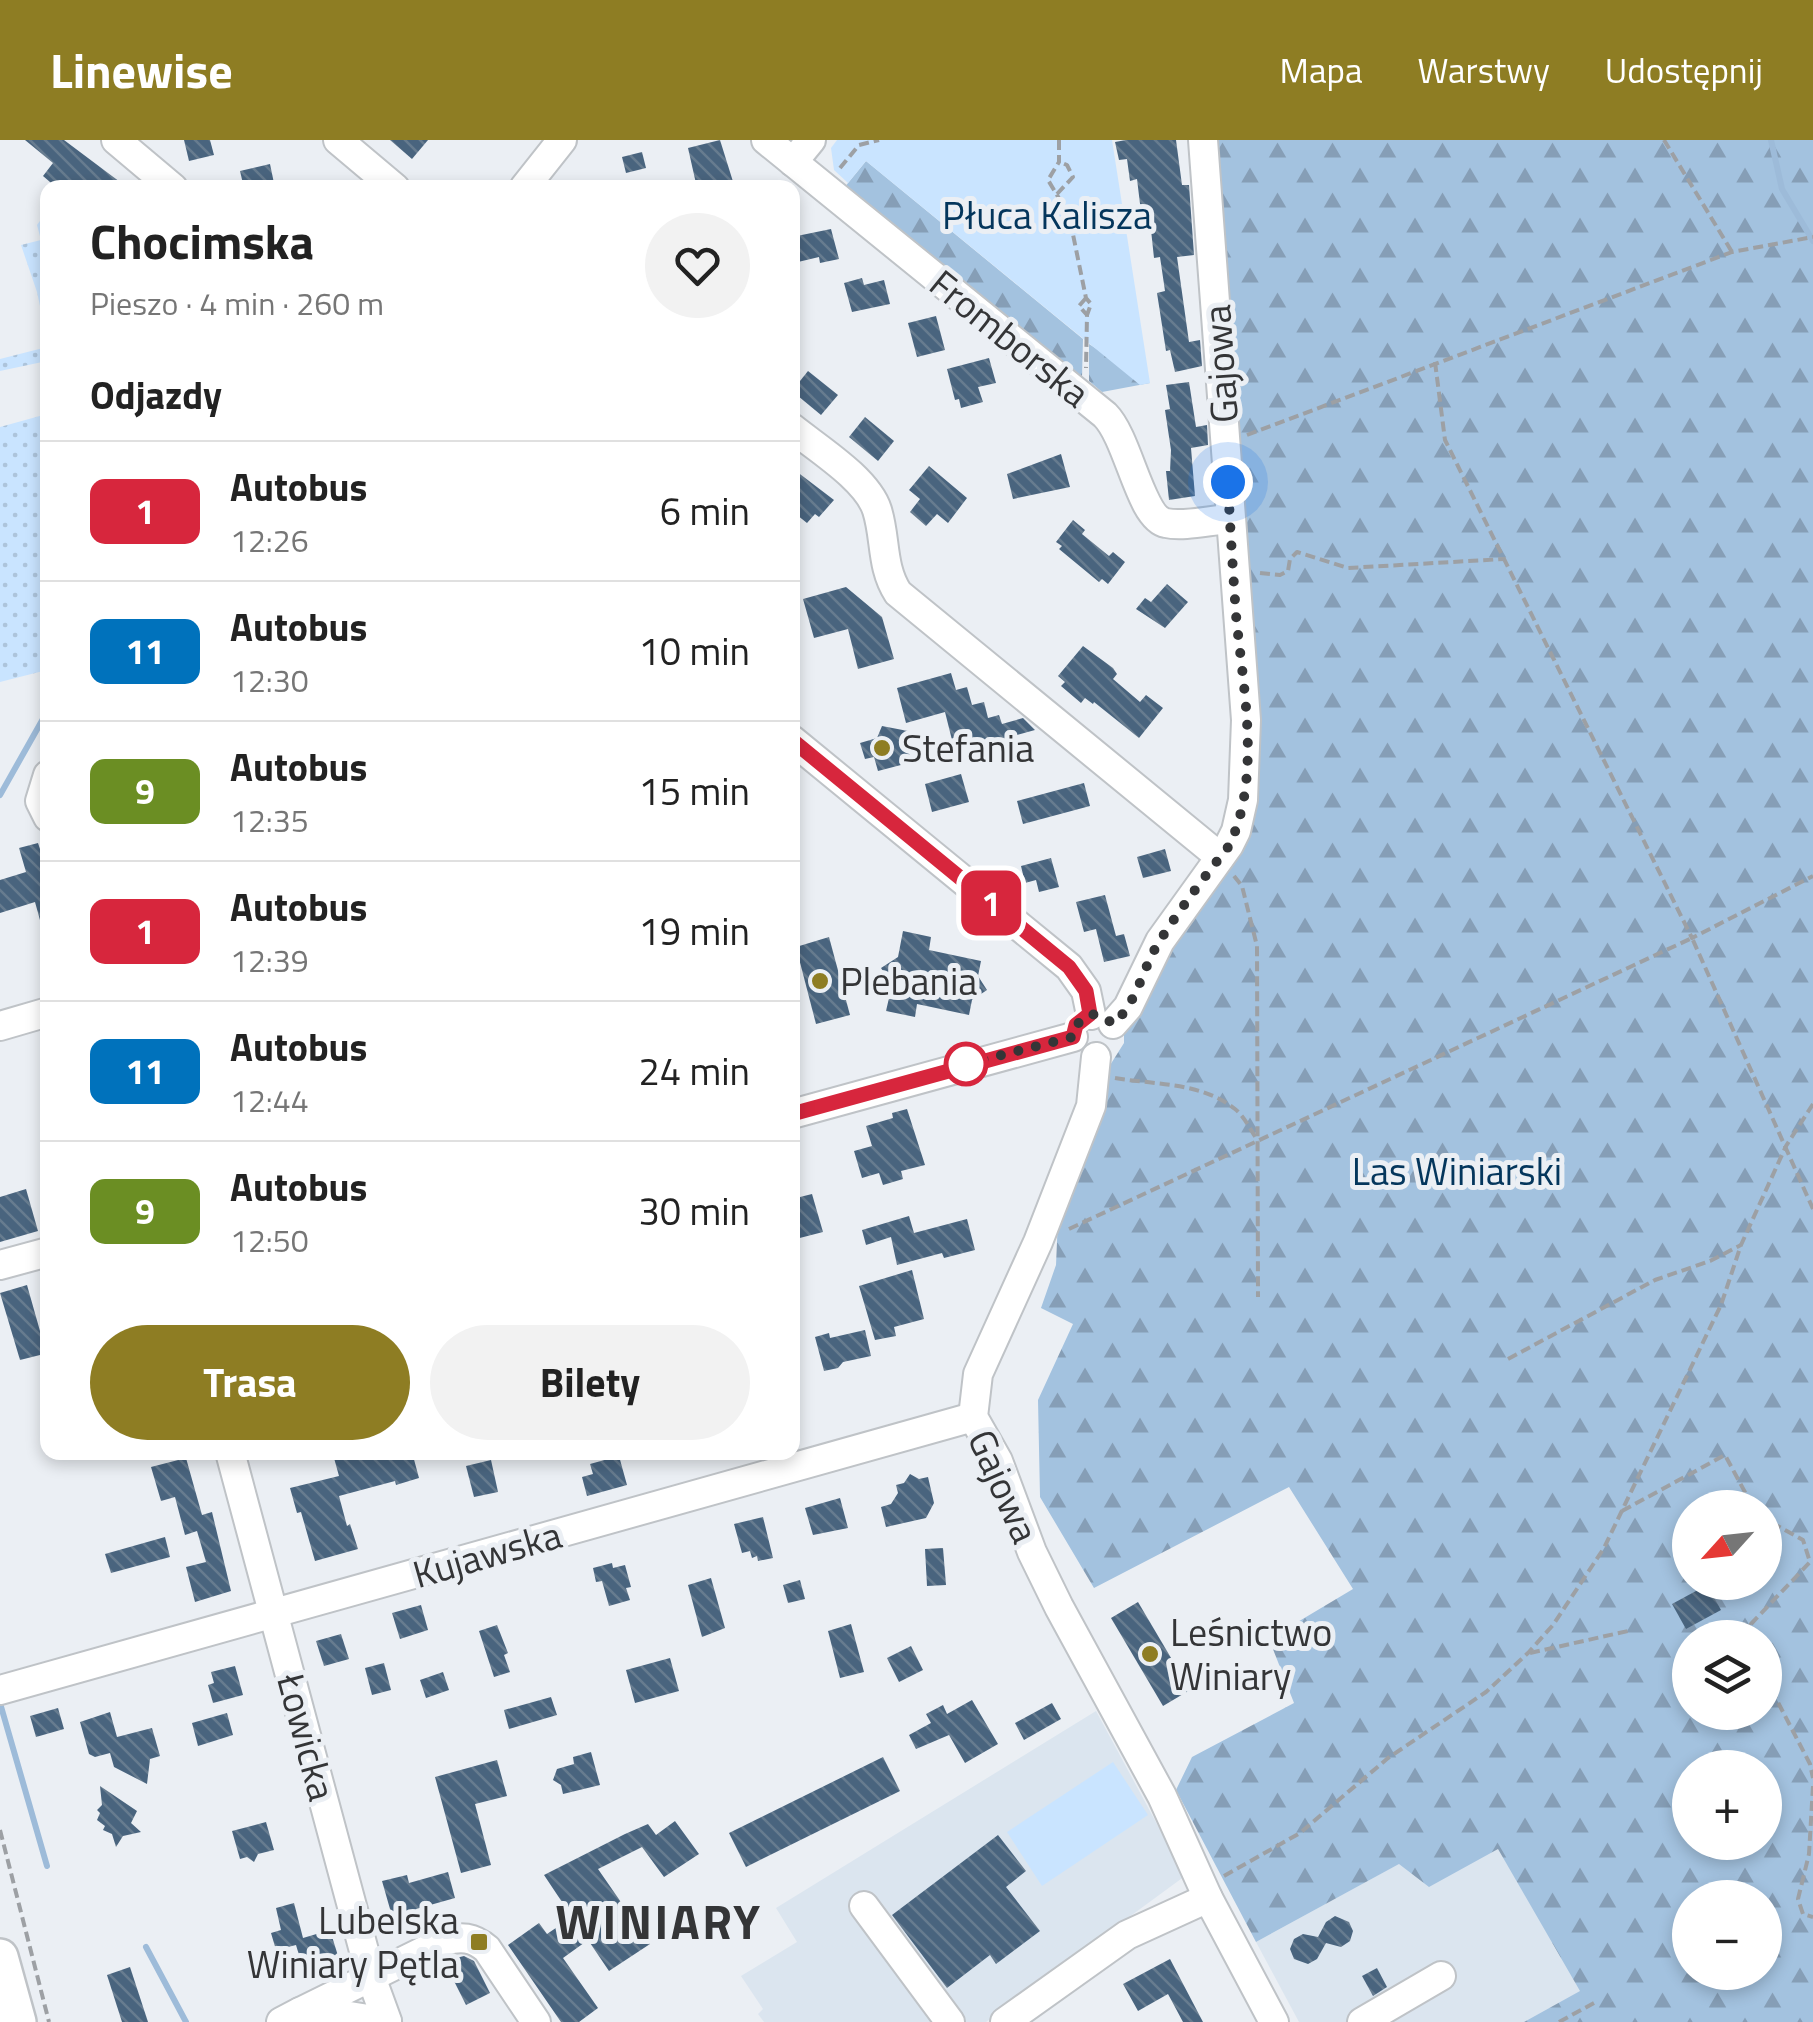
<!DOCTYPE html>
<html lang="pl">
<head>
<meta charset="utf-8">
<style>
	body { margin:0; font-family:"Titillium Web",sans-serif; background:#f2f2f2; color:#222; height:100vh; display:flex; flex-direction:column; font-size:38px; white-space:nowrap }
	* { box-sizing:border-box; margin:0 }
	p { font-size:32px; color:#767676 }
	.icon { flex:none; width:55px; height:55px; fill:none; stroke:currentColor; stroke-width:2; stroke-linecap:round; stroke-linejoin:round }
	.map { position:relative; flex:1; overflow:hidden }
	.side { position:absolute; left:40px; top:40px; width:760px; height:1280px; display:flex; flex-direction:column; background:#fff; border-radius:20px; box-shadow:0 5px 15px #0003 }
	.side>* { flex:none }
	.badge { padding:0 20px; border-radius:15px; font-size:35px; line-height:65px }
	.needle { width:65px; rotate:243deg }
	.tools { position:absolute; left:1672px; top:1350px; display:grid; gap:20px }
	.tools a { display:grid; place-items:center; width:110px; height:110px; border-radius:50%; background:#fff; box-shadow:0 5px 15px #0003; font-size:50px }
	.you { position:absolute; width:50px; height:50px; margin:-25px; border:8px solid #fff; border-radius:50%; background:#1a73e8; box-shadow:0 0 0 15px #1a73e833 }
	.map>.badge { position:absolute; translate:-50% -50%; box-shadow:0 0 0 5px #fff }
	h2 { padding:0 50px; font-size:38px; line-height:90px }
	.round { display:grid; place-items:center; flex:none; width:105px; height:105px; border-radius:52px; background:#f2f2f2 }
	.overview { display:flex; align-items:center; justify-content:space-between; height:170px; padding:0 50px }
	h1 { font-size:48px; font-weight:700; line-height:75px }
	.cta { display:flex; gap:20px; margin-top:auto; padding:20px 50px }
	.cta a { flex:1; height:115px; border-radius:60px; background:#8e7d23; color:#fff; font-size:40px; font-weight:700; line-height:115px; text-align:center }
	.cta a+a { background:#f2f2f2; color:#222 }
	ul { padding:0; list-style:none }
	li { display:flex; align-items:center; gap:30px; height:140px; padding:0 50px; border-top:2px solid #e0e0e0 }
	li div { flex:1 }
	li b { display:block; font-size:38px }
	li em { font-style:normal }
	li .badge { min-width:110px; font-weight:700; text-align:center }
	header { display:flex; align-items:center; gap:60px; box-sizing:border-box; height:140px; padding:0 50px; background:#8e7d23; color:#fff }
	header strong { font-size:48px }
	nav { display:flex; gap:55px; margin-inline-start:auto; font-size:35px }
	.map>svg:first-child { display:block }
	.built { fill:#dbe5ef }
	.grass { fill:url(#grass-dots) }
	.forest { fill:url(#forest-firs); fill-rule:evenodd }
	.park { fill:#c9e4ff }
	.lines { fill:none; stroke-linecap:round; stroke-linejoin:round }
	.stream { stroke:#9dbbd9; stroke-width:6 }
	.building { fill:url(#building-back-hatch) }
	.minor-casing { stroke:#bfc3c7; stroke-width:32 }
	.major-casing { stroke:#bfc3c7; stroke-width:40 }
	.path { stroke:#9da0a4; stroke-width:4; stroke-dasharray:10 5; stroke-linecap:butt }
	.minor { stroke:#fff; stroke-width:28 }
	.major { stroke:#fff; stroke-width:35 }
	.line-casing { stroke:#fff; stroke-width:22 }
	.line { stroke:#d7263d; stroke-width:15 }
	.walk { stroke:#343537; stroke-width:10; stroke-dasharray:0 18 }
	.poi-dot { fill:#8e7d23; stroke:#ebeff4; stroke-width:4 }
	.stop-dot { fill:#fff; stroke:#d7263d; stroke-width:5 }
	.labels { text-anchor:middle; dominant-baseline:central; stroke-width:10; stroke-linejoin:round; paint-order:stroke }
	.park-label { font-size:38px; fill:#04365c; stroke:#ebeff4 }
	.street-label { font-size:38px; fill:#343537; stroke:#ebeff4 }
	.poi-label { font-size:38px; fill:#343537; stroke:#ebeff4; text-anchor:start }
	.district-label { font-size:48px; font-weight:bold; letter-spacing:2.5px; fill:#343537; stroke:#ebeff4 }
</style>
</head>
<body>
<header>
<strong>Linewise</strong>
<nav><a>Mapa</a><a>Warstwy</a><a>Udostępnij</a></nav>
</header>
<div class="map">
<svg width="1813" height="1882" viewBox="0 0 1813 1882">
	<defs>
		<pattern id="grass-dots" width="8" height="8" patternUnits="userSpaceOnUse" patternTransform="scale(2.5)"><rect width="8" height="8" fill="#c9e4ff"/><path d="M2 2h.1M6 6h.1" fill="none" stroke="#adc4db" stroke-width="1.8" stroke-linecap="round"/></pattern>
		<pattern id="forest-firs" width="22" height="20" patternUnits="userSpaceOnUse" patternTransform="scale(2.5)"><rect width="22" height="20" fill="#a3c2df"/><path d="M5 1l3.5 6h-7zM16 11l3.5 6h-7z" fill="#869eb6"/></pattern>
		<pattern id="building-back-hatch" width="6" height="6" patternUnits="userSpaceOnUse" patternTransform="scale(2.5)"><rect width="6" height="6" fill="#49647e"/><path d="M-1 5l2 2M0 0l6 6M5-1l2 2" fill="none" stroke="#677c8f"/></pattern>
	</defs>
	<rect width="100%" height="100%" fill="#ebeff4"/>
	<!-- built -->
	<g class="built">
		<polygon points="1096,1571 1185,1736 986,1882 764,1882 758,1874 763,1869 741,1836 797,1802 776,1768"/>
		<polygon points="1481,1679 1581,1851 1524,1882 1299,1882 1256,1802"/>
	</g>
	<!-- grass -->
	<g class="grass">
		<polygon points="42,78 48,90 47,199 37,152 21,105 41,100 37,85"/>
		<polygon points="47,207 47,221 0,231 0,219"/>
		<polygon points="47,274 47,530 0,542 0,287"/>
	</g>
	<!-- forest -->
	<g class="forest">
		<path d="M 1214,0 L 1813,0 L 1813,1882 L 1524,1882 L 1580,1851 L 1498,1709 L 1429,1747 L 1399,1724 L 1256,1802 L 1176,1650 L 1192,1617 L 1294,1563 L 1269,1499 L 1353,1449 L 1289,1347 L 1094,1448 L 1040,1357 L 1038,1260 L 1073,1184 L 1041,1168 L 1056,1125 L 1058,1078 L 1107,930 L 1124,903 L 1124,892 L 1155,829 L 1245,694 ZM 1690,1368 L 1765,1368 L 1765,1442 L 1690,1442 ZM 1690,1498 L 1765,1498 L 1765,1572 L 1690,1572 ZM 1690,1628 L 1765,1628 L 1765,1702 L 1690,1702 ZM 1690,1758 L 1765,1758 L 1765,1832 L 1690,1832 Z"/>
		<polygon points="866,21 1083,199 1082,237 1078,239 844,48"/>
		<polygon points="1089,204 1150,243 1102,252 1089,241"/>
	</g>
	<!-- park -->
	<g class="park">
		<polygon points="837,0 1112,0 1150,243 1140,245 866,21 848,43 834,30 831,8"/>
		<polygon points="1113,1622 1148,1675 1042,1746 1007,1692"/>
	</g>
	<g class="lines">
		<!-- stream -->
		<g class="stream">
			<polyline points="1771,0 1782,49 1813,101"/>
			<polyline points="0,655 48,570"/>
			<polyline points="0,1563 47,1726"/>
			<polyline points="146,1807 186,1882"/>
		</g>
	</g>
	<!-- building -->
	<g class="building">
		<polygon points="25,0 64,0 128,48 57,48 43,36 53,23"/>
		<polygon points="184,0 210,0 214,15 189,21"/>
		<polygon points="390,0 428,0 412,19"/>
		<polygon points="720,0 735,48 697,48 688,8"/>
		<polygon points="1126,0 1176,0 1182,45 1189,45 1194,115 1177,117 1189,202 1200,200 1202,226 1175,232 1170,210 1166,211 1157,153 1165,151 1160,117 1154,118 1149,71 1141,72 1137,39 1130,41 1127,19 1119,20 1115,2"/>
		<polygon points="642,12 646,28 626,33 622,17"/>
		<polygon points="270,24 275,48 244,48 240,31"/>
		<polygon points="831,89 839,119 820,123 819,117 798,122 792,97"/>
		<polygon points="862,138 864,145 884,140 890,164 852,172 844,143"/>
		<polygon points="936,176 945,210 917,217 908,183"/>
		<polygon points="989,218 996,243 978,247 983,262 961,268 959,259 955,260 947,229"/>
		<polygon points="808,231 838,255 821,275 792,251"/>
		<polygon points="1189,242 1196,287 1207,285 1208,305 1191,308 1195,356 1169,360 1166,331 1170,331 1171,310 1165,270 1170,269 1166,245"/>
		<polygon points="865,277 894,301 878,321 849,297"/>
		<polygon points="1061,314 1070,347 1013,359 1007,334"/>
		<polygon points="929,326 967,358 948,383 937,374 926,386 910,372 920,359 909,350"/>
		<polygon points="792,328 834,360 819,377 815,374 807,383 792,371"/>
		<polygon points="1073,380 1085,390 1082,394 1109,416 1113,412 1125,422 1108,444 1102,439 1099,442 1059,409 1062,406 1056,402"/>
		<polygon points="1167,444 1188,462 1165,488 1136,469 1145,458 1151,462"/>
		<polygon points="846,447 882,477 894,519 858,529 848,489 814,498 803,459"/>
		<polygon points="1083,506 1113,528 1117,534 1113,539 1140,562 1146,555 1163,568 1139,598 1094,562 1093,564 1085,558 1081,563 1061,546 1065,542 1058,536"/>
		<polygon points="951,533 956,550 967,547 972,565 984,562 988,578 999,575 1002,584 1023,578 1035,590 955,612 945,572 906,583 897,548"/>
		<polygon points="882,586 913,592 920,620 878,631 874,617 865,619 860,603 877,598"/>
		<polygon points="961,634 969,662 932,672 925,644"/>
		<polygon points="1084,643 1090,666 1023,684 1017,661"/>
		<polygon points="38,703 42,715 48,713 48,790 43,791 35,762 0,773 0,740 26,732 19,708"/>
		<polygon points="1165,709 1171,731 1143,738 1137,717"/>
		<polygon points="1051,718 1059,747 1039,752 1036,740 1025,743 1021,726"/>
		<polygon points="1105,755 1116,796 1124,794 1130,816 1104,822 1096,789 1084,792 1076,762"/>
		<polygon points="903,791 931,797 929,810 981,821 978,836 987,850 972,860 969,875 917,864 915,877 886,871 892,845 881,828 898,817"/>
		<polygon points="829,797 850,875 816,884 796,807"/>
		<polygon points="907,969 925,1025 901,1031 903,1039 883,1045 879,1033 862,1038 854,1011 872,1006 866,986 893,978 892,973"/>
		<polygon points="26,1049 38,1091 0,1102 0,1057"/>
		<polygon points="812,1054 823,1092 792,1100 792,1059"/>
		<polygon points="909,1076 914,1093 967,1079 975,1110 944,1118 942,1113 897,1125 891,1097 866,1105 862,1090"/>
		<polygon points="912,1130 924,1179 894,1187 896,1196 875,1200 859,1146"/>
		<polygon points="27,1145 40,1191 48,1189 48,1213 20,1220 0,1153"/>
		<polygon points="865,1190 871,1216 843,1222 838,1228 824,1231 815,1197 829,1193 830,1198"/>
		<polygon points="354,1312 412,1312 419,1338 396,1345 395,1341 339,1356 347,1386 350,1384 358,1409 315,1421 301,1372 297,1373 290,1348 339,1336 334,1318"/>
		<polygon points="619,1316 627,1345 587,1356 582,1337 593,1334 590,1324"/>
		<polygon points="186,1318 202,1375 212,1372 231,1451 195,1462 186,1427 206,1422 197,1391 185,1395 175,1357 161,1361 151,1327"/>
		<polygon points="491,1320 498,1352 474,1357 466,1326"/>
		<polygon points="910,1334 919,1339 928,1337 934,1363 926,1378 886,1387 881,1367 891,1364 898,1353 896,1345 904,1343"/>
		<polygon points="840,1358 848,1388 813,1395 805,1368"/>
		<polygon points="763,1377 773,1418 758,1421 757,1416 752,1418 750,1411 742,1413 734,1384"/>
		<polygon points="165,1397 170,1417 111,1433 105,1414"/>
		<polygon points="943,1408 946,1445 927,1446 925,1409"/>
		<polygon points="612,1423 613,1428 625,1425 631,1447 626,1448 630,1460 609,1466 602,1441 596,1442 593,1428"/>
		<polygon points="711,1438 725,1488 702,1497 688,1445"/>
		<polygon points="800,1440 805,1459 788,1463 783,1445"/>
		<polygon points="1707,1445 1721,1470 1686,1489 1672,1464"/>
		<polygon points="1138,1462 1190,1550 1163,1566 1111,1478"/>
		<polygon points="421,1465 428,1490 400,1499 392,1473"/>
		<polygon points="851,1484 864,1532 840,1538 828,1491"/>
		<polygon points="497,1485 508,1513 504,1515 510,1532 494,1537 479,1491"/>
		<polygon points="341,1494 349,1519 324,1526 316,1501"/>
		<polygon points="911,1506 923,1530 899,1542 887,1518"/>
		<polygon points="670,1518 679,1551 635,1563 626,1530"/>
		<polygon points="384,1523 391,1550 372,1555 365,1528"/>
		<polygon points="235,1526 243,1555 213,1563 208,1545 214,1543 211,1532"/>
		<polygon points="443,1532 449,1550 426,1558 420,1540"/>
		<polygon points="551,1557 557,1575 509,1589 504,1570"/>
		<polygon points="972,1560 998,1604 965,1623 949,1595 916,1609 909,1595 931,1583 926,1574 943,1565 947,1574"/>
		<polygon points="1052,1563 1061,1579 1024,1600 1015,1583"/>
		<polygon points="58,1568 64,1589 36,1597 30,1576"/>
		<polygon points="110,1572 117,1597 152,1588 160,1616 150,1619 147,1644 114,1627 110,1613 95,1617 89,1614 80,1582"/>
		<polygon points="227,1573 233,1595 198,1606 192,1583"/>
		<polygon points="591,1612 600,1645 563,1654 561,1645 553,1640 557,1629 574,1624 573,1617"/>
		<polygon points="883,1617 900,1651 746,1727 729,1693"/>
		<polygon points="497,1620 507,1656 475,1664 491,1725 461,1733 435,1637"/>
		<polygon points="100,1646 137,1671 131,1683 141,1692 123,1696 116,1707 112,1694 103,1690 105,1686 97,1680 100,1673 97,1670 102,1665"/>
		<polygon points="675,1681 699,1714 664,1737 642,1707 598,1729 650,1804 609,1831 588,1800 563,1818 598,1868 579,1882 561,1882 508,1805 539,1783 547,1794 572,1777 544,1735 625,1694 648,1684 656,1695"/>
		<polygon points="266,1682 274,1710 258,1714 254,1722 247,1717 240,1719 232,1691"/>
		<polygon points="998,1695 1026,1731 1006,1747 1040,1791 996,1824 990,1815 947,1848 892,1775"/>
		<polygon points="448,1732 455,1758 416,1769 420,1783 390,1792 386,1778 392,1776 382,1741 407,1735 409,1743"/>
		<polygon points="294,1763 303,1798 330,1790 343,1832 307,1842 296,1805 276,1810 271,1793 281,1790 276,1768"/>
		<polygon points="1335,1776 1349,1782 1353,1791 1350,1801 1341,1807 1326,1803 1317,1819 1308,1824 1294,1819 1290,1809 1294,1799 1303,1794 1318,1797 1326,1782"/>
		<polygon points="464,1816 474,1821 490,1853 466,1865 444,1821"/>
		<polygon points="1170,1819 1203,1882 1183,1882 1168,1854 1138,1871 1123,1844"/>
		<polygon points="130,1827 148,1882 122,1882 107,1835"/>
		<polygon points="1377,1828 1387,1847 1373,1856 1362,1836"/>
	</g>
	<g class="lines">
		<!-- minor casing -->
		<g class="minor-casing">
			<g id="minor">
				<polyline points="116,0 173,48"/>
				<polyline points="338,0 395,48"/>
				<path d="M 766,0 L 1105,275 C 1129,299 1140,378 1166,383 C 1184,387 1211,380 1230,379"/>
				<polyline points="793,22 811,0"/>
				<polyline points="524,48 562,0"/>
				<path d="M 792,288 C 818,309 867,339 877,370 C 886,398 881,427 898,453 L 1220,717"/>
				<polyline points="792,600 1069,827 1086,851 1091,875"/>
				<polyline points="48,635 40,661 48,677"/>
				<polyline points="1113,884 1128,867 1160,801 1229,705 1236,691 1243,660 1246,580 1203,0"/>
				<polyline points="0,886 48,872"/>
				<polyline points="1096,917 1091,966 1038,1102 978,1234 973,1277 998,1321 1032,1412 1059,1467 1162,1656 1208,1758 1274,1882"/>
				<polyline points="792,974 1073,897"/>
				<polyline points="0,1125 48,1112"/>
				<polyline points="230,1312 371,1837 387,1881"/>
				<polyline points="0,1550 973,1277"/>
				<polyline points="864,1766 950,1882"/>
				<path d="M 300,1872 L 444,1801 C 461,1796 473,1797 487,1809 L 536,1882"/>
				<polyline points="281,1882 300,1872 312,1870 387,1882"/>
				<polyline points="1005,1882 1127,1795 1208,1758"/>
				<polyline points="1362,1882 1441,1836"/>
			</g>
		</g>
		<!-- major casing -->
		<g class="major-casing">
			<polyline id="major" points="0,1817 18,1882"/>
		</g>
		<!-- path -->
		<g class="path">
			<polyline points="1059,0 1059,22 1048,40 1069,75 1086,158 1091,164 1087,175 1086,228"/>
			<polyline points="1664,0 1732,112"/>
			<polyline points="840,28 859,5 879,0"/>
			<polyline points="1057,54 1073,37 1067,25 1060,22"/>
			<polyline points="1086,158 1079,166 1087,175"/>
			<polyline points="1435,222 1445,300 1692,798 1813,736"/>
			<polyline points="1247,295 1732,112 1813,97"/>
			<polyline points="1260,433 1280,435 1288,431 1290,419 1297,412 1348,428 1504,419"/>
			<polyline points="1234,736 1242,746 1257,806 1258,1157"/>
			<path d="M 1115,938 C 1156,945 1201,942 1235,969 C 1245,977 1251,991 1258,1001"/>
			<polyline points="1069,1089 1692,798 1813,1069"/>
			<polyline points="1508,1219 1655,1140 1710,1121 1741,1105"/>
			<polyline points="1622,1371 1725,1315 1746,1354 1758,1368"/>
			<polyline points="1758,1498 1751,1484 1810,1422 1803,1400 1774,1384 1765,1375"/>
			<polyline points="1530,1513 1628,1491"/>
			<polyline points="1765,1513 1778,1539 1769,1545 1810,1624 1813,1638"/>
			<polyline points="1813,1646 1809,1714 1798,1759 1803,1774 1813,1777"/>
			<polyline points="0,1690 49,1882"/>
			<polyline points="1224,1736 1300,1693 1388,1618 1486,1552 1528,1513 1553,1485 1604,1408 1721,1165 1741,1105 1786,1006 1813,964"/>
			<polyline points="1559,1882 1594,1863"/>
		</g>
		<!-- minor -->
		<use href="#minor" class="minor"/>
		<!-- major -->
		<use href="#major" class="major"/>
	</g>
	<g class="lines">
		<!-- line casing -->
		<g class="line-casing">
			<polyline id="line" points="792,600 1069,827 1086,851 1090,874 1076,885 1073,897 792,974"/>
		</g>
		<!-- line -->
		<use href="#line" class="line"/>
		<!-- walk -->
		<path class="walk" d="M 966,924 L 1073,897 L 1076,885 L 1090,874 L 1103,876 L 1113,884 C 1137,864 1142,829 1159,802 C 1180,769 1205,736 1229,706 C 1262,637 1243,548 1236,475 C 1233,431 1230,387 1228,342"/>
	</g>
	<!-- markers -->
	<g class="poi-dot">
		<circle cx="882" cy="608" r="10"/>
		<circle cx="820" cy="841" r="10"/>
		<circle cx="1150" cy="1514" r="10"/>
		<rect x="469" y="1792" width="20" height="20" rx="5"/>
	</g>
	<circle class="stop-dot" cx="966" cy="924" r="20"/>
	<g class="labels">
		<!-- park labels -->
		<g class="park-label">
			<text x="1047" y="75">Płuca Kalisza</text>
			<text x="1457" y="1031">Las Winiarski</text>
		</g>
		<!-- street labels -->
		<g class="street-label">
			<text transform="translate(1010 198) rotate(39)">Fromborska</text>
			<text transform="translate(1220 224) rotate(-94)">Gajowa</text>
			<text transform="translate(1004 1346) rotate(66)">Gajowa</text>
			<text transform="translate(487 1414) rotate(-16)">Kujawska</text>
			<text transform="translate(307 1597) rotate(75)">Łowicka</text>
		</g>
		<!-- poi labels -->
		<g class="poi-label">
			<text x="902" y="608">Stefania</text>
			<text x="840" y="841">Plebania</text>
			<text x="1170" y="1492">Leśnictwo<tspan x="1170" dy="44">Winiary</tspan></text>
			<text x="459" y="1780" text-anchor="end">Lubelska<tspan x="459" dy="44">Winiary Pętla</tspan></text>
		</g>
		<!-- district labels -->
		<g class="district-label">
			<text x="659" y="1781">WINIARY</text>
		</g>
	</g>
</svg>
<div class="tools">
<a><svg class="needle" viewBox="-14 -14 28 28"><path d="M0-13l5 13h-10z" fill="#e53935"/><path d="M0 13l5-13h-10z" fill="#767676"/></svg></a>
<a><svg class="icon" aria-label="layers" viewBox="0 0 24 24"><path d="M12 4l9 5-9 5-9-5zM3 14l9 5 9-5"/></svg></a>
<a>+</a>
<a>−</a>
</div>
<div class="you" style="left:1228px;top:342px"></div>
<b class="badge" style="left:991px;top:763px;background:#d7263d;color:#fff">1</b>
<section class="side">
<div class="overview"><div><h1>Chocimska</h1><p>Pieszo · 4 min · 260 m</p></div><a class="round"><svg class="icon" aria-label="heart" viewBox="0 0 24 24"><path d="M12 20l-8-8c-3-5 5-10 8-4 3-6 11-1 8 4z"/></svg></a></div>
<h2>Odjazdy</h2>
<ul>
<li><span class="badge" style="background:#d7263d;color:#fff">1</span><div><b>Autobus</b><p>12:26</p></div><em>6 min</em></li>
<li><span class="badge" style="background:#0072bc;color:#fff">11</span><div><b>Autobus</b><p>12:30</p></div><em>10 min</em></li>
<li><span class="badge" style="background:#6b8e23;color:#fff">9</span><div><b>Autobus</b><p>12:35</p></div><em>15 min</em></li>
<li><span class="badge" style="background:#d7263d;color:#fff">1</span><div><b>Autobus</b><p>12:39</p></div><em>19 min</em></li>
<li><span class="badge" style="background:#0072bc;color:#fff">11</span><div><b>Autobus</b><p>12:44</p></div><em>24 min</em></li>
<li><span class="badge" style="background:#6b8e23;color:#fff">9</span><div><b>Autobus</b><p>12:50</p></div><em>30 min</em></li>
</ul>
<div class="cta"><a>Trasa</a><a>Bilety</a></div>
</section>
</div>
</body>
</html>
